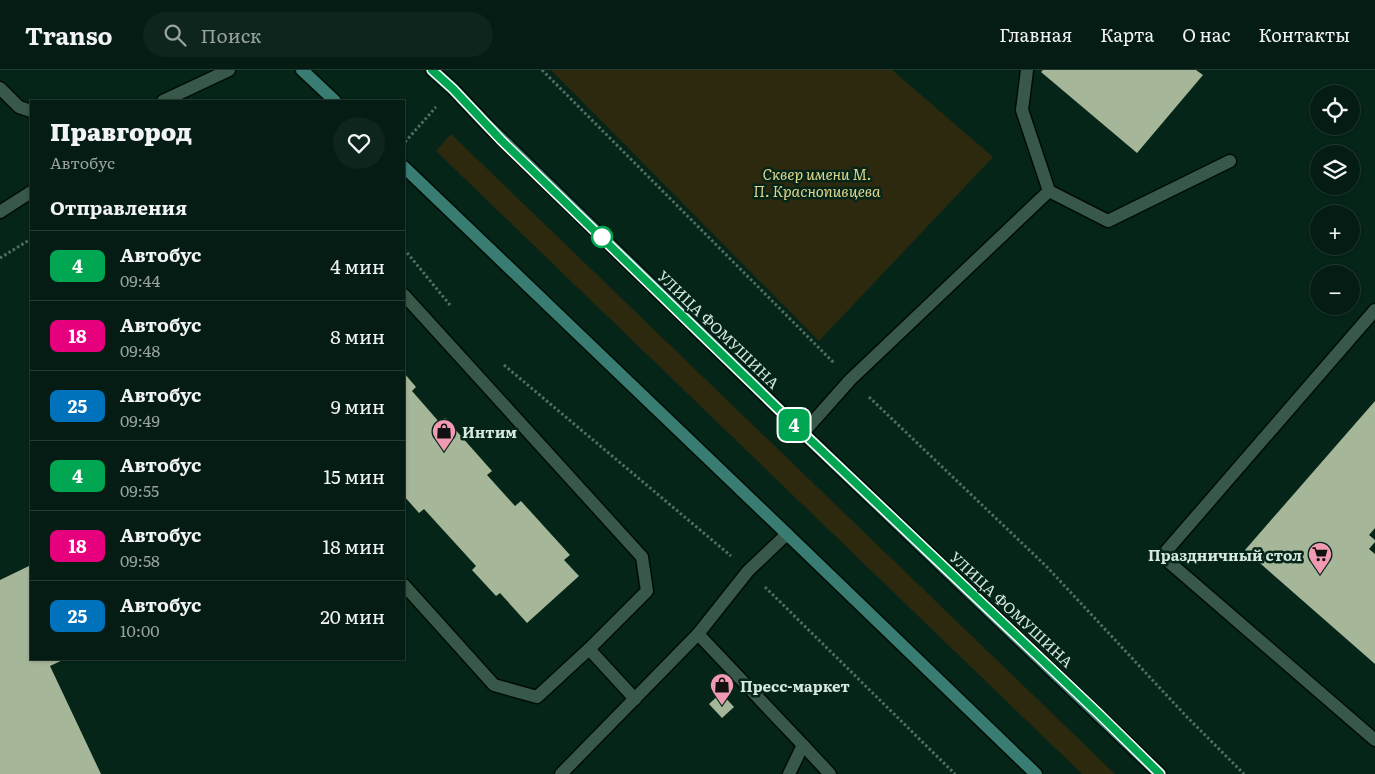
<!DOCTYPE html>
<html lang="ru">
<head>
<meta charset="utf-8">
<style>
	body { margin:0; font-family:Literata,serif; background:#0d251c; color:#f1f3f6; height:100vh; display:flex; flex-direction:column; font-size:19px; white-space:nowrap }
	* { box-sizing:border-box; margin:0 }
	p { font-size:16px; color:#97a1a0 }
	.icon { flex:none; width:28px; height:28px; fill:none; stroke:currentColor; stroke-width:2; stroke-linecap:round; stroke-linejoin:round }
	.map { position:relative; flex:1; overflow:hidden }
	.panel { position:absolute; left:30px; top:30px; width:375px; height:560px; display:flex; flex-direction:column; background:#041c13; border-radius:0px; box-shadow:0 1px 4px #0004,0 0 0 1px #253a33 }
	.panel>* { flex:none }
	.badge { padding:0 10px; border-radius:8px; font-size:18px; line-height:32px }
	.fabs { position:absolute; left:1310px; top:15px; display:grid; gap:10px }
	.fabs a { display:grid; place-items:center; width:50px; height:50px; border-radius:50%; background:#041c13; box-shadow:0 1px 4px #0004,0 0 0 1px #253a33; font-size:25px }
	.map>.badge { position:absolute; translate:-50% -50%; box-shadow:0 0 0 2px #fff }
	h2 { padding:0 20px; font-size:19px; line-height:45px }
	.round { display:grid; place-items:center; flex:none; width:52px; height:52px; border-radius:26px; background:#0d251c }
	.overview { display:flex; align-items:center; justify-content:space-between; height:85px; padding:0 20px }
	h1 { font-size:24px; font-weight:800; line-height:38px }
	ul { padding:0; list-style:none }
	li { display:flex; align-items:center; gap:15px; height:70px; padding:0 20px; border-top:1px solid #253a33 }
	li div { flex:1 }
	li b { display:block; font-size:19px }
	li em { font-style:normal }
	li .badge { min-width:55px; font-weight:700; text-align:center }
	header { display:flex; align-items:center; gap:30px; box-sizing:border-box; height:70px; padding:0 25px; background:#041c13; border-bottom:1px solid #253a33 }
	header strong { font-size:24px }
	nav { display:flex; gap:28px; margin-inline-start:auto; font-size:18px }
	.search { width:350px; height:45px; background:#0d251c; display:flex; align-items:center; gap:12px; box-sizing:border-box; padding:0 18px; border-radius:28px; color:#97a1a0; font-size:19px }
	.map>svg:first-child { display:block }
	.green { fill:#2d290f }
	.building { fill:#a6b699 }
	.lines { fill:none; stroke-linecap:round; stroke-linejoin:round }
	.service-casing { stroke:#000d05; stroke-width:15 }
	.minor-casing { stroke:#000d05; stroke-width:15 }
	.secondary-casing { stroke:#000d05; stroke-width:15 }
	.path { stroke:#536e63; stroke-width:3; stroke-dasharray:2.5 2.5; stroke-linecap:butt }
	.service { stroke:#385849; stroke-width:12 }
	.minor { stroke:#385849; stroke-width:12 }
	.secondary { stroke:#387c72; stroke-width:12 }
	.line-casing { stroke:#fff; stroke-width:11 }
	.line { stroke:#00a651; stroke-width:8 }
	.stop-dot { fill:#fff; stroke:#00a651; stroke-width:2.5 }
	.labels { text-anchor:middle; dominant-baseline:central; stroke-width:5; stroke-linejoin:round; paint-order:stroke }
	.park-label { font-size:15px; font-style:italic; fill:#e0d38c; stroke:#052519 }
	.street-label { font-size:15px; fill:#d6e8df; stroke:#052519 }
	.poi-label { font-size:15px; font-weight:bold; fill:#d6e8df; stroke:#052519; text-anchor:start }
</style>
</head>
<body>
<header>
<strong>Transo</strong>
<div class="search"><svg class="icon" aria-label="search" viewBox="0 0 24 24"><circle cx="10" cy="10" r="6"/><path d="M15 15l6 6"/></svg>Поиск</div>
<nav><a>Главная</a><a>Карта</a><a>О нас</a><a>Контакты</a></nav>
</header>
<div class="map">
<svg width="1375" height="704" viewBox="0 0 1375 704">
	<rect width="100%" height="100%" fill="#052519"/>
	<!-- green -->
	<g class="green">
		<polygon points="551,0 892,0 993,87 819,271"/>
		<polygon points="451,64 1115,704 1082,704 436,81"/>
	</g>
	<!-- building -->
	<g class="building">
		<polygon points="1043,0 1196,0 1203,5 1137,83 1041,2"/>
		<polygon points="404,303 416,317 412,321 440,353 445,348 492,401 487,405 515,436 521,431 570,485 564,490 579,506 527,553 500,523 496,526 472,500 476,496 424,439 419,443 404,426"/>
		<polygon points="1375,331 1375,458 1369,465 1375,470 1375,472 1369,479 1375,484 1375,594 1245,480"/>
		<polygon points="31,495 31,589 65,589 50,596 101,704 0,704 0,510"/>
		<polygon points="721,623 734,637 722,648 709,634"/>
	</g>
	<g class="lines">
		<!-- service casing -->
		<g class="service-casing">
			<g id="service">
				<polyline points="1027,0 1022,40 1049,121 1108,151 1230,91"/>
				<polyline points="404,225 642,487 647,521 589,579 537,627 494,615 404,515"/>
				<polyline points="1375,240 1162,486 1375,670"/>
				<polyline points="803,363 850,310 1049,121"/>
				<polyline points="698,564 803,675 789,704"/>
				<polyline points="589,579 635,629"/>
				<polyline points="803,675 830,704"/>
				<polyline points="561,704 698,564 748,501 787,464"/>
			</g>
		</g>
		<!-- minor casing -->
		<g class="minor-casing">
			<g id="minor">
				<polyline points="0,18 19,37 31,41"/>
				<polyline points="163,31 229,0"/>
				<polyline points="0,142 31,122"/>
			</g>
		</g>
		<!-- secondary casing -->
		<g class="secondary-casing">
			<g id="secondary">
				<polyline points="302,0 335,31"/>
				<polyline points="432,0 453,19 488,56 803,363 1160,704"/>
				<polyline points="404,97 787,464 1036,704"/>
			</g>
		</g>
		<!-- path -->
		<g class="path">
			<polyline points="542,0 834,293"/>
			<polyline points="405,72 436,37"/>
			<polyline points="404,179 450,235"/>
			<polyline points="0,188 31,169"/>
			<polyline points="504,295 731,486"/>
			<polyline points="869,327 1047,497 1186,646 1244,704"/>
			<polyline points="765,517 955,704"/>
		</g>
		<!-- service -->
		<use href="#service" class="service"/>
		<!-- minor -->
		<use href="#minor" class="minor"/>
		<!-- secondary -->
		<use href="#secondary" class="secondary"/>
	</g>
	<g class="lines">
		<!-- line casing -->
		<g class="line-casing">
			<polyline id="line" points="432,0 453,19 501,70 803,363 1099,644 1160,704"/>
		</g>
		<!-- line -->
		<use href="#line" class="line"/>
	</g>
	<!-- icons -->
	<defs>
		<g id="shop-pin" transform="scale(1.25)"><path d="M0 17L-7.5 6A9.5 9.5 0 1 1 7.5 6Z" fill="#f19ab2" stroke="#052519"/><path d="M-5-2.5h2.3a2.7 3.5 0 0 1 5.4 0H5L5.5 6h-11ZM-1.5-2.5h3a1.5 2.3 0 0 0-3 0Z" fill="#111"/></g>
		<g id="supermarket-pin" transform="scale(1.25)"><path d="M0 17L-7.5 6A9.5 9.5 0 1 1 7.5 6Z" fill="#f19ab2" stroke="#052519"/><path d="M-6-5.5h2.5l.6 2H6L4.5 2H-2.5L-4.4-4H-6ZM-1.5 3.2a1.3 1.3 0 1 0 .1 0ZM3 3.2a1.3 1.3 0 1 0 .1 0Z" fill="#111"/></g>
	</defs>
	<g fill-rule="evenodd">
		<use href="#shop-pin" x="444" y="361"/>
		<use href="#supermarket-pin" x="1320" y="484"/>
		<use href="#shop-pin" x="722" y="615"/>
	</g>
	<!-- markers -->
	<circle class="stop-dot" cx="602" cy="167" r="10"/>
	<g class="labels">
		<!-- park labels -->
		<g class="park-label">
			<text x="817" y="103">Сквер имени М.<tspan x="817" dy="17">П. Краснопивцева</tspan></text>
		</g>
		<!-- street labels -->
		<g class="street-label">
			<text transform="translate(719 259) rotate(44)">УЛИЦА ФОМУШИНА</text>
			<text transform="translate(1012 539) rotate(43)">УЛИЦА ФОМУШИНА</text>
		</g>
		<!-- poi labels -->
		<g class="poi-label">
			<text x="462" y="361">Интим</text>
			<text x="1302" y="484" text-anchor="end">Праздничный стол</text>
			<text x="740" y="615">Пресс-маркет</text>
		</g>
	</g>
</svg>
<div class="fabs">
<a><svg class="icon" aria-label="locate" viewBox="0 0 24 24"><circle cx="12" cy="12" r="6"/><path d="M12 2v4M12 18v4M2 12h4M18 12h4"/></svg></a>
<a><svg class="icon" aria-label="layers" viewBox="0 0 24 24"><path d="M12 4l9 5-9 5-9-5zM3 14l9 5 9-5"/></svg></a>
<a>+</a>
<a>−</a>
</div>
<b class="badge" style="left:794px;top:355px;background:#00a651;color:#fff">4</b>
<section class="panel">
<div class="overview"><div><h1>Правгород</h1><p>Автобус</p></div><a class="round"><svg class="icon" aria-label="heart" viewBox="0 0 24 24"><path d="M12 20l-8-8c-3-5 5-10 8-4 3-6 11-1 8 4z"/></svg></a></div>
<h2>Отправления</h2>
<ul>
<li><span class="badge" style="background:#00a651;color:#fff">4</span><div><b>Автобус</b><p>09:44</p></div><em>4 мин</em></li>
<li><span class="badge" style="background:#e6007e;color:#fff">18</span><div><b>Автобус</b><p>09:48</p></div><em>8 мин</em></li>
<li><span class="badge" style="background:#0072bc;color:#fff">25</span><div><b>Автобус</b><p>09:49</p></div><em>9 мин</em></li>
<li><span class="badge" style="background:#00a651;color:#fff">4</span><div><b>Автобус</b><p>09:55</p></div><em>15 мин</em></li>
<li><span class="badge" style="background:#e6007e;color:#fff">18</span><div><b>Автобус</b><p>09:58</p></div><em>18 мин</em></li>
<li><span class="badge" style="background:#0072bc;color:#fff">25</span><div><b>Автобус</b><p>10:00</p></div><em>20 мин</em></li>
</ul>
</section>
</div>
</body>
</html>
